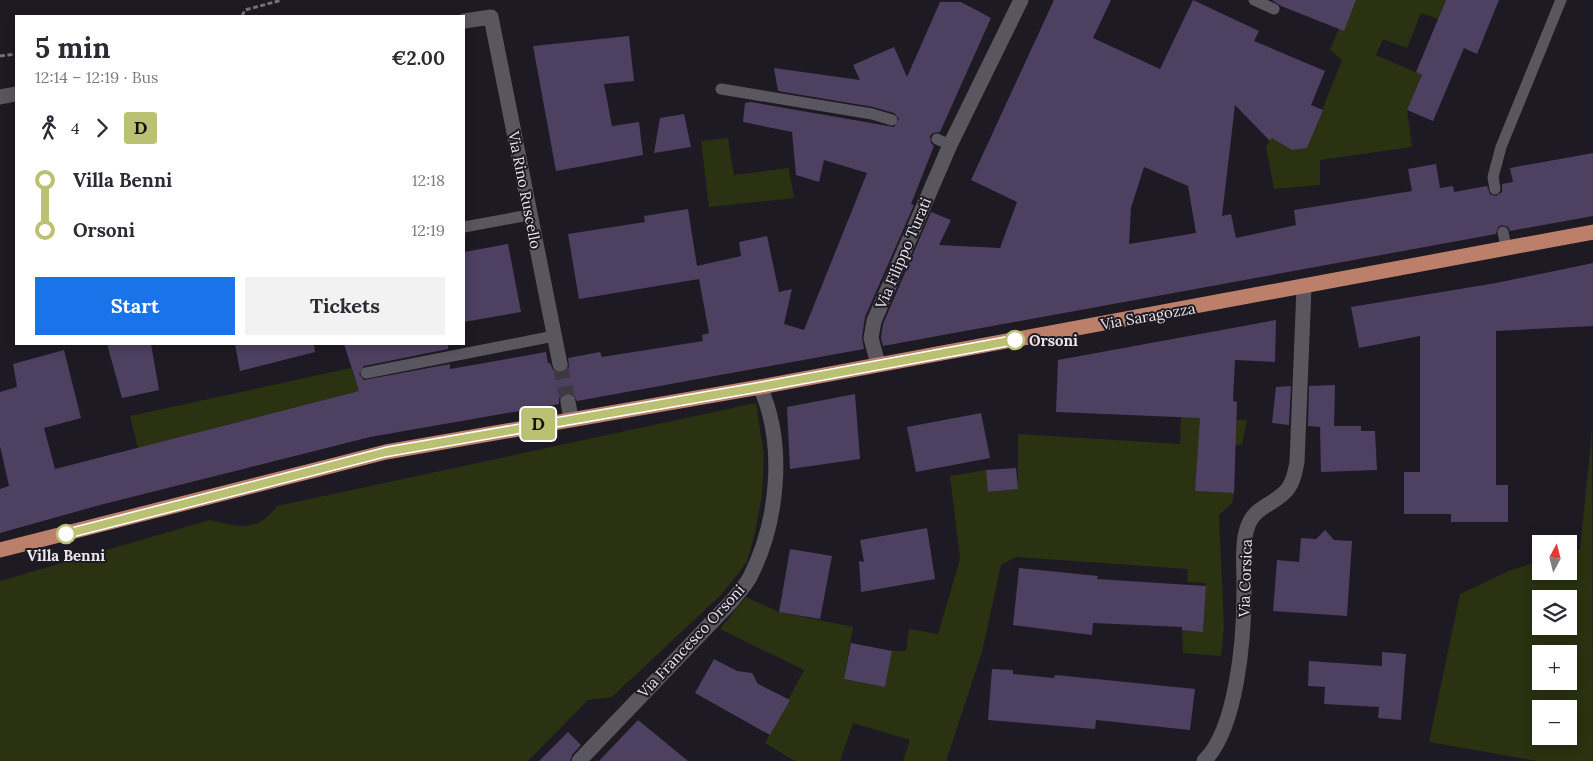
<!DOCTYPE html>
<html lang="en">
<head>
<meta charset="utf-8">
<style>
	body { margin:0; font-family:Lora,serif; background:#f2f2f3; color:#2b2b33; height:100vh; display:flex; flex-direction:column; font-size:19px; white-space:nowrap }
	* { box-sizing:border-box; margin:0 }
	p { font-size:16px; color:#7c7c81 }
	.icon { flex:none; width:28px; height:28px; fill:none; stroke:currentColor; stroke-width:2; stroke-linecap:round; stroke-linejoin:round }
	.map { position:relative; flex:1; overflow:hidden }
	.drawer { position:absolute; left:15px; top:15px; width:450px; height:330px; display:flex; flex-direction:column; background:#fff; border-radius:0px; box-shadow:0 2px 12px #0003 }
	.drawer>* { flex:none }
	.badge { padding:0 10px; border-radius:4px; font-size:18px; line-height:32px }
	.needle { width:32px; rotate:7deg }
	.controls { position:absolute; left:1532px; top:535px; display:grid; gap:10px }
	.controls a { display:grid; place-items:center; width:45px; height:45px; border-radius:0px; background:#fff; box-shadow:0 2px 12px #0003; font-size:25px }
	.map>.badge { position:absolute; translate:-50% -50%; box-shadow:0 0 0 2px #fff }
	.legs { display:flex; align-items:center; gap:8px; height:55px; padding:0 20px; font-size:16px }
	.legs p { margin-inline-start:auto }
	.overview { display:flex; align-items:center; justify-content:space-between; height:85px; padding:0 20px }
	h1 { font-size:28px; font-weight:800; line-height:38px }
	.primary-button { display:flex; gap:10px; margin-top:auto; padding:10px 20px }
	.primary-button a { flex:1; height:58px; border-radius:0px; background:#1a73e8; color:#fff; font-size:20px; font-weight:800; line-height:58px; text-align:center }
	.primary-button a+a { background:#f2f2f3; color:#2b2b33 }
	ul { padding:0 20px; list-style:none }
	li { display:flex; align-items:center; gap:18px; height:50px; font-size:19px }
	li i { display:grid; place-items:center; width:8px; height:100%; margin:0 6px; background:currentColor }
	li i::after { content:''; width:12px; height:12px; margin:-6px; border:4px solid; border-radius:50%; background:#fff }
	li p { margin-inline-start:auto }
	li:first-child i { background:linear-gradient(#0000 50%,currentColor 0) }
	li:last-child i { background:linear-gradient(currentColor 50%,#0000 0) }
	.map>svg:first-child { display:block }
	.green { fill:#2a3211; fill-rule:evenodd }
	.building { fill:#4d4061; fill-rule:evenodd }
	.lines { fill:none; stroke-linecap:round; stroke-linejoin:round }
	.street-tunnel { stroke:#3c3941; stroke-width:15; stroke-dasharray:15 8; stroke-linecap:butt }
	.path { stroke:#747179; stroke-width:3; stroke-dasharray:5 2.5; stroke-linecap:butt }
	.lane { stroke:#5a5660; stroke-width:11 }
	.street { stroke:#5a5660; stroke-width:15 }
	.primary { stroke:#bc7f6a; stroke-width:15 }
	.line-1-casing { stroke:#fff; stroke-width:11 }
	.line-1 { stroke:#bbc172; stroke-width:8 }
	.stop-1-dot { fill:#fff; stroke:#bbc172; stroke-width:2.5 }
	.labels { text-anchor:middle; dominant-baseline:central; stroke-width:4; stroke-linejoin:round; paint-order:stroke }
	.street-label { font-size:15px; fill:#e8e6ec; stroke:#1e1a23 }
	.stop-label { font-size:15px; font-weight:bold; fill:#e8e6ec; stroke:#1e1a23; text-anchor:start }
</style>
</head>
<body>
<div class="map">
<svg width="1593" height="761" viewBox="0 0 1593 761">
	<rect width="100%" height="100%" fill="#1e1a23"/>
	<!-- green -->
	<g class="green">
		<polygon points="1356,0 1446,0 1438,19 1421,13 1407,48 1383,39 1376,55 1422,75 1407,110 1412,147 1320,160 1320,185 1274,189 1266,147 1274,135 1292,150 1307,148 1342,60 1330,50 1339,28 1344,30"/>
		<polygon points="728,138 734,175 789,168 794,198 709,207 701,141"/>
		<polygon points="351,368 359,391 138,448 130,416"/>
		<path d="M 756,403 L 764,456 L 762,495 L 755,533 L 747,562 L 723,593 L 612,697 L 588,700 L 528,761 L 0,761 L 0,581 L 210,520 C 239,527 257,533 277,506 Z"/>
		<polygon points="1181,417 1247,420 1242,445 1199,444 1195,491 1234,493 1232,503 1219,515 1224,627 1221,656 1183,653 1182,630 1203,631 1206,583 1187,582 1188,569 1016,557 1001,565 982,652 946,761 903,761 910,740 853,723 840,761 795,761 765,743 804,670 720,629 746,597 779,612 853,627 844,679 885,687 892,651 906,651 909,629 938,634 960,559 950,476 986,470 989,492 1018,489 1018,434 1180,444"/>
		<path d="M 1592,431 L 1593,761 L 1537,761 L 1429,742 L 1460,594 L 1511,570 L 1541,561 L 1541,571 L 1569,571 L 1569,553 L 1580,549 ZM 1541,599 L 1569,599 L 1569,626 L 1541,626 ZM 1541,654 L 1569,654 L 1569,681 L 1541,681 ZM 1541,709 L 1569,709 L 1569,736 L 1541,736 Z"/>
	</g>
	<!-- building -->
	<g class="building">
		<path d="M 1054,0 L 1111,0 L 1093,38 L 1160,69 L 1193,0 L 1259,31 L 1254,41 L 1325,71 L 1311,105 L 1323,110 L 1307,148 L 1292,150 L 1272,138 L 1270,141 L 1235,105 L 1222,216 L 1231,214 L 1236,238 L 1296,225 L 1294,210 L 1412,191 L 1408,169 L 1436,164 L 1440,188 L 1453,186 L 1454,192 L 1487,186 L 1490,194 L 1496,196 L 1502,192 L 1502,184 L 1513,182 L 1510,168 L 1593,153 L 1593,216 L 1510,231 L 1508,227 L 1502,225 L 1498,227 L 1496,234 L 883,346 L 881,338 L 883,324 L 931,212 L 951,220 L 939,245 L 1000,248 L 1017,202 L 971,180 ZM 1144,167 L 1188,186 L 1196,233 L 1129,244 L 1131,208 Z"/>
		<polygon points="1272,0 1356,0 1344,31 1281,6"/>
		<polygon points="1446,0 1499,0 1477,54 1464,48 1433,121 1407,110 1422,75 1416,72"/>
		<polygon points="940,2 961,2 991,18 940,132 933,133 930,136 931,143 934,146 911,204 914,205 865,317 862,337 864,349 577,401 572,393 566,393 559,398 559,404 370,437 100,505 0,533 0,489 9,486 0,446 0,392 17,387 13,364 64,350 81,418 44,428 55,469 359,391 344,344 448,344 448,349 364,366 359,374 364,380 450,364 450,369 546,352 548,363 550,363 553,370 562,373 569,367 568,358 600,352 602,357 703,341 702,335 709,333 699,279 579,299 568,234 645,222 644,216 688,209 697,266 741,256 739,242 767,236 779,292 792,289 784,324 804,330 867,173 824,160 819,182 796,175 792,132 743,122 745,103 751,102 894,127 899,119 894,113 873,107 778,91 774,68 860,80 853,65 894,47 907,77"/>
		<polygon points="629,36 634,81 604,84 612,126 639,122 643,155 556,171 533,46"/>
		<polygon points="684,114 691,147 654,153 660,118"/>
		<polygon points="508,244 521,312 464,322 464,252"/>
		<polygon points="1593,263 1593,326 1496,331 1496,485 1508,485 1508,522 1451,522 1451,514 1404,514 1404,472 1420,472 1420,336 1359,348 1351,307 1496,283"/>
		<polygon points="1276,320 1275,362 1235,360 1233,401 1237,402 1234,493 1195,491 1200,418 1056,412 1058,360"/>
		<polygon points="107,344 151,344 159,390 122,398"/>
		<polygon points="235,344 314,344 315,352 240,371"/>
		<polygon points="1335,385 1334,426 1361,426 1361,431 1375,431 1377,470 1321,472 1320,427 1308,426 1309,386"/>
		<polygon points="1291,386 1289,425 1272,423 1276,387"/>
		<polygon points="855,394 860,459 790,469 787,407"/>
		<polygon points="981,413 990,458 916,472 907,427"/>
		<polygon points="1016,468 1018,489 988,492 986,470"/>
		<polygon points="927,528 935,579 861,592 859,561 864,562 860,540"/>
		<polygon points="1325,530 1334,540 1352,541 1347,616 1273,611 1277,560 1299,562 1301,538 1316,539"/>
		<polygon points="790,549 832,556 820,619 779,612"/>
		<polygon points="1019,568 1098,576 1097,579 1206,586 1203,632 1182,630 1182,627 1093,623 1092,635 1013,625"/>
		<polygon points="851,643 892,651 885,687 844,679"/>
		<polygon points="1382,652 1406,654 1401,720 1378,718 1379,707 1324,704 1325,687 1308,686 1309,661 1382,666"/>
		<polygon points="714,659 737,671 752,673 758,684 790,700 770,735 695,693"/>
		<polygon points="992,669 1013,670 1013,674 1054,678 1055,675 1066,676 1195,689 1190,730 1096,720 1095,729 988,720"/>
		<polygon points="638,720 688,761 599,761"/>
		<polygon points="568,732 581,745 572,755 570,761 539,761"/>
	</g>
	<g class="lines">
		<!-- street-tunnel -->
		<polyline class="street-tunnel" points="560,364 568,402"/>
		<!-- path -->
		<g class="path">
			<polyline points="242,16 245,10 282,0"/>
			<polyline points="0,56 16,54"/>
		</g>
		<!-- lane -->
		<g class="lane">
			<polyline points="1254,0 1274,9"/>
			<polyline points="721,89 872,114 892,120"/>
			<polyline points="937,139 950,145"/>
			<polyline points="1495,189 1493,177 1501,147 1561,0"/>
			<polyline points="464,227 529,215"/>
			<polyline points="1503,232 1506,247"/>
			<polyline points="366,373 554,336"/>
		</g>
		<!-- street -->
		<g class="street">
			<polyline points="464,21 491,17 560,364"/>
			<polyline points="0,97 16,94"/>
			<polyline points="878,364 871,338 874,321 950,145 1021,0"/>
			<polyline points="568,402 571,418"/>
			<path d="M 579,761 L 732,601 C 738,593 746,585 750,577 C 778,522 786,444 760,387"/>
			<path d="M 1204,761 C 1237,729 1244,638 1244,593 C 1245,575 1241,550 1246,532 C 1252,507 1268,508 1284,493 C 1293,485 1295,472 1297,462 L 1304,287"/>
		</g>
		<!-- primary -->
		<polyline class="primary" points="0,550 386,452 760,387 1593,232"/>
	</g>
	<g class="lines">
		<!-- line-1 casing -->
		<g class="line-1-casing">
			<polyline id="line-1" points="66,534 386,452 760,387 1015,340"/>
		</g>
		<!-- line-1 -->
		<use href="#line-1" class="line-1"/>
	</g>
	<!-- markers -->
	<g class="stop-1-dot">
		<circle cx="1015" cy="340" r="9"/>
		<circle cx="66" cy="534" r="9"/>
	</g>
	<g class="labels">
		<!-- street labels -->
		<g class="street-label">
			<text transform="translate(525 190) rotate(79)">Via Rino Ruscello</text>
			<text transform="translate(903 253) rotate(-67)">Via Filippo Turati</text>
			<text transform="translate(1148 316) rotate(-10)">Via Saragozza</text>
			<text transform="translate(1245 578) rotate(-88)">Via Corsica</text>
			<text transform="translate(691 641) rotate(-47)">Via Francesco Orsoni</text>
		</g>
		<!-- stop labels -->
		<g class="stop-label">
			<text x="1029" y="340">Orsoni</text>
			<text x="66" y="555" text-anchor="middle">Villa Benni</text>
		</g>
	</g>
</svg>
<div class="controls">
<a><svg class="needle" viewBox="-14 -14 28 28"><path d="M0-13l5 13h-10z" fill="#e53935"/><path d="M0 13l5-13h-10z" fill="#7c7c81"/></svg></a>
<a><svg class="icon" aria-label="layers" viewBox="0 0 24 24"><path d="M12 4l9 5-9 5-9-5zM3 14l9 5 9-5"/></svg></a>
<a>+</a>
<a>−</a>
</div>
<b class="badge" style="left:538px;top:424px;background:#bbc172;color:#111">D</b>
<section class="drawer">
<div class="overview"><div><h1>5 min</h1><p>12:14 – 12:19 · Bus</p></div><b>€2.00</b></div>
<div class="legs"><svg class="icon" aria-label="walk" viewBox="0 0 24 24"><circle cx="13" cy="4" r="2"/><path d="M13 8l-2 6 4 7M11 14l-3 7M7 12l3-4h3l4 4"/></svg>4<svg class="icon" aria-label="forward" viewBox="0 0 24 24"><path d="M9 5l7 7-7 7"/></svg><b class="badge" style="background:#bbc172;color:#111">D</b></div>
<ul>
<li><i style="color:#bbc172"></i><b>Villa Benni</b><p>12:18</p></li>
<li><i style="color:#bbc172"></i><b>Orsoni</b><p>12:19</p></li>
</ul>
<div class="primary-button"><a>Start</a><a>Tickets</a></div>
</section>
</div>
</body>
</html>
